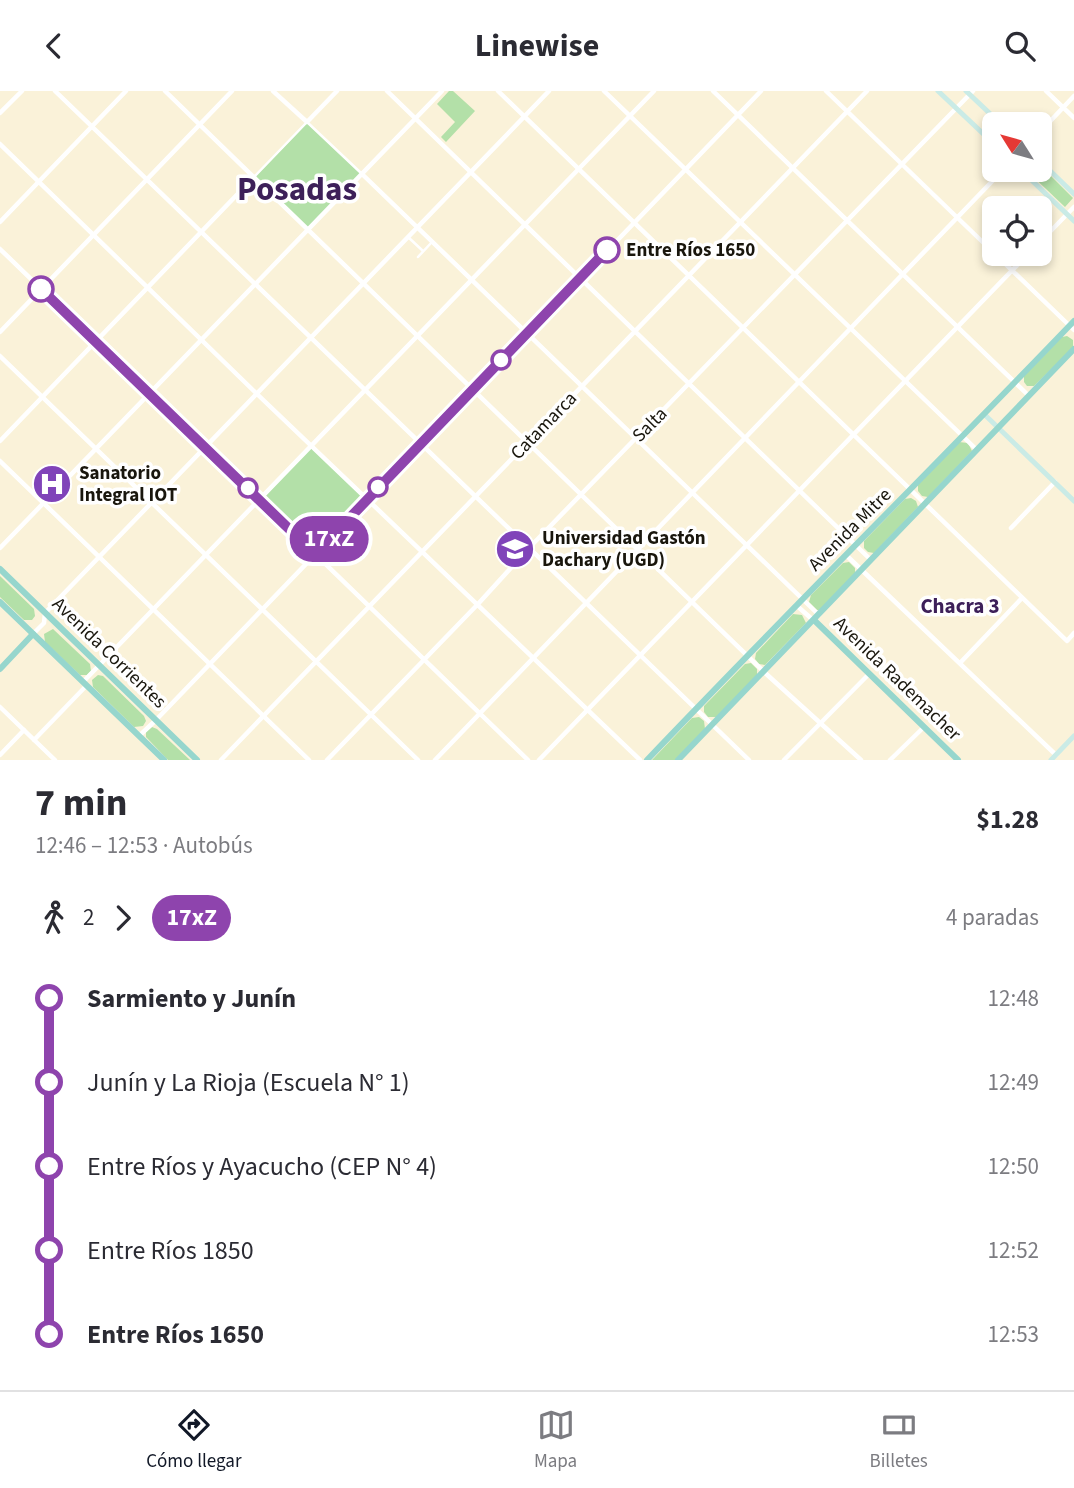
<!DOCTYPE html>
<html lang="es">
<head>
<meta charset="utf-8">
<style>
	body { margin:0; font-family:"Source Sans 3",sans-serif; background:#f2f2f3; color:#2b2b33; height:100vh; display:flex; flex-direction:column; font-size:26px; white-space:nowrap }
	* { box-sizing:border-box; margin:0 }
	p { font-size:23px; color:#7c7c81 }
	.icon { flex:none; width:38px; height:38px; fill:none; stroke:currentColor; stroke-width:2; stroke-linecap:round; stroke-linejoin:round }
	.map { position:relative; height:669px; overflow:hidden }
	.sheet { display:flex; flex-direction:column; background:#fff; flex:1 }
	.sheet>* { flex:none }
	.badge { padding:0 14px; border-radius:23px; font-size:24px; line-height:46px }
	.needle { width:46px; rotate:307deg }
	.controls { position:absolute; left:982px; top:21px; display:grid; gap:14px }
	.controls a { display:grid; place-items:center; width:70px; height:70px; border-radius:10px; background:#fff; box-shadow:0 4px 10px #0003; font-size:35px }
	.map>.badge { position:absolute; translate:-50% -50%; box-shadow:0 0 0 4px #fff }
	.legs { display:flex; align-items:center; gap:10px; height:77px; padding:0 35px; font-size:23px }
	.legs p { margin-inline-start:auto }
	.headline { display:flex; align-items:center; justify-content:space-between; height:119px; padding:0 35px }
	h1 { font-size:38px; font-weight:700; line-height:52px }
	ul { padding:0 35px; list-style:none }
	li { display:flex; align-items:center; gap:24px; height:84px; font-size:26px }
	li i { display:grid; place-items:center; width:10px; height:100%; margin:0 9px; background:currentColor }
	li i::after { content:''; width:18px; height:18px; margin:-9px; border:5px solid; border-radius:50%; background:#fff }
	li p { margin-inline-start:auto }
	li:first-child i { background:linear-gradient(#0000 50%,currentColor 0) }
	li:last-child i { background:linear-gradient(currentColor 50%,#0000 0) }
	header { display:flex; justify-content:space-between; align-items:center; height:91px; padding:0 35px; background:#fff; font-size:32px; font-weight:700 }
	.dock { display:flex; justify-content:space-around; align-items:center; height:98px; border-top:2px solid #e1e1e2; background:#fff; font-size:19px; color:#7c7c81 }
	.dock a { display:grid; justify-items:center; gap:4px }
	.dock .selected { color:#111827 }
	.map>svg:first-child { display:block }
	.green { fill:#b3e0a8 }
	.lines { fill:none; stroke-linecap:round; stroke-linejoin:round }
	.pedestrian { stroke:#fff; stroke-width:2.5 }
	.minor { stroke:#fff; stroke-width:4.5 }
	.secondary { stroke:#caebe6; stroke-width:5 }
	.primary { stroke:#96d6cd; stroke-width:6 }
	.line-1-casing { stroke:#fff; stroke-width:16 }
	.line-1 { stroke:#8e44ad; stroke-width:10 }
	.stop-1-dot { fill:#fff; stroke:#8e44ad; stroke-width:3.5 }
	.labels { text-anchor:middle; dominant-baseline:central; stroke-width:7; stroke-linejoin:round; paint-order:stroke }
	.stop-label { font-size:19px; font-weight:bold; fill:#19160d; stroke:#fff; text-anchor:start }
	.street-label { font-size:19px; fill:#19160d; stroke:#fff }
	.poi-label { font-size:19px; font-weight:bold; fill:#19160d; stroke:#fff; text-anchor:start }
	.neighbourhood-label { font-size:21px; font-weight:bold; fill:#3d2059; stroke:#fff }
	.town-label { font-size:33px; font-weight:bold; fill:#3d2059; stroke:#fff }
</style>
</head>
<body>
<header><svg class="icon" aria-label="back" viewBox="0 0 24 24"><path d="M15 5l-7 7 7 7"/></svg>Linewise<svg class="icon" aria-label="search" viewBox="0 0 24 24"><circle cx="10" cy="10" r="6"/><path d="M15 15l6 6"/></svg></header>
<div class="map">
<svg width="1074" height="669" viewBox="0 0 1074 669">
	<rect width="100%" height="100%" fill="#faf2d9"/>
	<!-- green -->
	<g class="green">
		<polygon points="449,0 453,0 475,20 446,51 441,46 455,31 437,13"/>
		<polygon points="307,32 361,83 308,139 254,87"/>
		<polygon points="1040,74 1073,107 1065,116 1026,79 1040,79"/>
		<polygon points="1067,245 1073,249 1073,257 1034,295 1027,295 1024,291 1024,285 1062,246"/>
		<polygon points="959,351 968,352 972,360 928,406 922,405 918,400 918,394"/>
		<polygon points="312,356 366,408 315,461 261,409"/>
		<polygon points="911,407 916,410 918,416 874,462 868,461 864,457 864,450 905,408"/>
		<polygon points="849,471 855,477 855,483 820,519 817,519 809,511 811,504 843,472"/>
		<polygon points="0,485 34,518 35,525 32,529 24,529 0,506"/>
		<polygon points="793,523 802,524 806,532 765,574 759,573 755,568 756,562"/>
		<polygon points="53,538 90,573 91,580 87,584 80,584 45,551 44,543"/>
		<polygon points="751,572 757,578 757,584 717,626 708,626 704,621 704,615 745,573"/>
		<polygon points="98,584 103,585 144,625 146,630 143,635 134,636 93,596 92,589"/>
		<polygon points="699,626 704,630 705,638 675,669 652,669 692,627"/>
		<polygon points="152,636 157,638 190,669 168,669 146,646 146,641"/>
	</g>
	<g class="lines">
		<!-- pedestrian -->
		<g class="pedestrian">
			<polyline points="254,86 307,31 361,82"/>
			<polyline points="408,146 423,160"/>
			<polyline points="418,166 432,151"/>
		</g>
		<!-- minor -->
		<g class="minor">
			<polyline points="55,0 749,669"/>
			<polyline points="165,0 763,580 861,669"/>
			<polyline points="273,0 307,31 337,0"/>
			<polyline points="387,0 871,469"/>
			<polyline points="498,0 1067,550 1074,542"/>
			<polyline points="604,0 976,358"/>
			<polyline points="713,0 1029,305"/>
			<polyline points="826,0 994,162"/>
			<polyline points="1046,0 1074,27"/>
			<polyline points="0,22 22,0"/>
			<polyline points="1040,41 1074,5"/>
			<polyline points="0,53 257,303 640,669"/>
			<polyline points="362,83 819,524"/>
			<polyline points="0,131 126,0"/>
			<polyline points="1040,151 1074,116"/>
			<polyline points="0,158 528,669"/>
			<polyline points="995,163 1074,239"/>
			<polyline points="0,241 232,0"/>
			<polyline points="0,265 418,669"/>
			<polyline points="0,350 254,86"/>
			<polyline points="0,370 309,669"/>
			<polyline points="1011,437 1055,391"/>
			<polyline points="0,457 442,0"/>
			<polyline points="847,465 1056,664"/>
			<polyline points="796,514 813,529"/>
			<polyline points="33,543 44,532 45,522 549,0"/>
			<polyline points="960,572 1022,507"/>
			<polyline points="83,591 654,0"/>
			<polyline points="0,616 55,669"/>
			<polyline points="139,645 156,629 761,0"/>
			<polyline points="34,649 87,594"/>
			<polyline points="0,664 24,639"/>
			<polyline points="221,669 867,0"/>
			<polyline points="327,669 478,513 529,457 973,0"/>
			<path d="M 435,669 C 624,471 814,276 1003,79"/>
			<polyline points="539,669 1028,163"/>
			<polyline points="784,669 869,583"/>
			<polyline points="890,669 924,636"/>
		</g>
		<!-- secondary -->
		<g class="secondary">
			<polyline points="938,0 994,53"/>
			<polyline points="966,0 1001,33"/>
			<polyline points="1040,70 1074,103"/>
			<polyline points="1021,79 1074,130"/>
			<polyline points="984,323 1074,410"/>
			<polyline points="1051,669 1074,645"/>
		</g>
		<!-- primary -->
		<g class="primary">
			<polyline points="0,478 197,669"/>
			<polyline points="0,511 164,669"/>
			<polyline points="814,529 958,669"/>
			<polyline points="0,578 33,543"/>
			<path d="M 647,669 C 788,521 933,377 1074,230"/>
			<polyline points="678,669 1074,258"/>
		</g>
	</g>
	<g class="lines">
		<!-- line-1 casing -->
		<g class="line-1-casing">
			<polyline id="line-1" points="41,198 315,463 607,159"/>
		</g>
		<!-- line-1 -->
		<use href="#line-1" class="line-1"/>
	</g>
	<!-- icons -->
	<defs>
		<g id="hospital-disc" transform="scale(2.0125)"><circle r="9.5" fill="#8043b9" stroke="#fff"/><path d="M-5-5h3v3.5h4V-5h3V5h-3V1.5h-4V5h-3Z" fill="#fff"/></g>
		<g id="university-disc" transform="scale(2.0125)"><circle r="9.5" fill="#8043b9" stroke="#fff"/><path d="M0-5L7-2L0 1L-7-2ZM-4 1L0 2.5L4 1V4Q0 6-4 4Z" fill="#fff"/></g>
	</defs>
	<g fill-rule="evenodd">
		<use href="#hospital-disc" x="52" y="393"/>
		<use href="#university-disc" x="515" y="458"/>
	</g>
	<!-- markers -->
	<g class="stop-1-dot">
		<circle cx="607" cy="159" r="12"/>
		<circle cx="41" cy="198" r="12"/>
		<circle cx="501" cy="269" r="9"/>
		<circle cx="378" cy="396" r="9"/>
		<circle cx="248" cy="397" r="9"/>
	</g>
	<g class="labels">
		<!-- stop labels -->
		<g class="stop-label">
			<text x="626" y="159">Entre Ríos 1650</text>
		</g>
		<!-- street labels -->
		<g class="street-label">
			<text transform="translate(650 334) rotate(-45)">Salta</text>
			<text transform="translate(544 335) rotate(-46)">Catamarca</text>
			<text transform="translate(850 439) rotate(-45)">Avenida Mitre</text>
			<text transform="translate(109 562) rotate(44)">Avenida Corrientes</text>
			<text transform="translate(897 588) rotate(44)">Avenida Rademacher</text>
		</g>
		<!-- poi labels -->
		<g class="poi-label">
			<text x="79" y="382">Sanatorio<tspan x="79" dy="22">Integral IOT</tspan></text>
			<text x="542" y="447">Universidad Gastón<tspan x="542" dy="22">Dachary (UGD)</tspan></text>
		</g>
		<!-- neighbourhood labels -->
		<g class="neighbourhood-label">
			<text x="960" y="515">Chacra 3</text>
		</g>
		<!-- town labels -->
		<g class="town-label">
			<text x="297" y="98">Posadas</text>
		</g>
	</g>
</svg>
<div class="controls">
<a><svg class="needle" viewBox="-14 -14 28 28"><path d="M0-13l5 13h-10z" fill="#e53935"/><path d="M0 13l5-13h-10z" fill="#7c7c81"/></svg></a>
<a><svg class="icon" aria-label="locate" viewBox="0 0 24 24"><circle cx="12" cy="12" r="6"/><path d="M12 2v4M12 18v4M2 12h4M18 12h4"/></svg></a>
</div>
<b class="badge" style="left:329px;top:448px;background:#8e44ad;color:#fff">17xZ</b>
</div>
<section class="sheet">
<div class="headline"><div><h1>7 min</h1><p>12:46 – 12:53 · Autobús</p></div><b>$1.28</b></div>
<div class="legs"><svg class="icon" aria-label="walk" viewBox="0 0 24 24"><circle cx="13" cy="4" r="2"/><path d="M13 8l-2 6 4 7M11 14l-3 7M7 12l3-4h3l4 4"/></svg>2<svg class="icon" aria-label="forward" viewBox="0 0 24 24"><path d="M9 5l7 7-7 7"/></svg><b class="badge" style="background:#8e44ad;color:#fff">17xZ</b><p>4 paradas</p></div>
<ul>
<li><i style="color:#8e44ad"></i><b>Sarmiento y Junín</b><p>12:48</p></li>
<li><i style="color:#8e44ad"></i><span>Junín y La Rioja (Escuela N° 1)</span><p>12:49</p></li>
<li><i style="color:#8e44ad"></i><span>Entre Ríos y Ayacucho (CEP N° 4)</span><p>12:50</p></li>
<li><i style="color:#8e44ad"></i><span>Entre Ríos 1850</span><p>12:52</p></li>
<li><i style="color:#8e44ad"></i><b>Entre Ríos 1650</b><p>12:53</p></li>
</ul>
</section>
<nav class="dock">
<a class="selected"><svg class="icon" aria-label="directions" viewBox="0 0 24 24"><path d="M12 3l9 9-9 9-9-9zM9 14v-3h6M13 9l2 2-2 2"/></svg>Cómo llegar</a>
<a><svg class="icon" aria-label="map" viewBox="0 0 24 24"><path d="M3 6l6-2 6 2 6-2v14l-6 2-6-2-6 2zM9 4v14M15 6v14"/></svg>Mapa</a>
<a><svg class="icon" aria-label="tickets" viewBox="0 0 24 24"><path d="M3 7h18v10H3zM15 7v10"/></svg>Billetes</a>
</nav>
</body>
</html>
